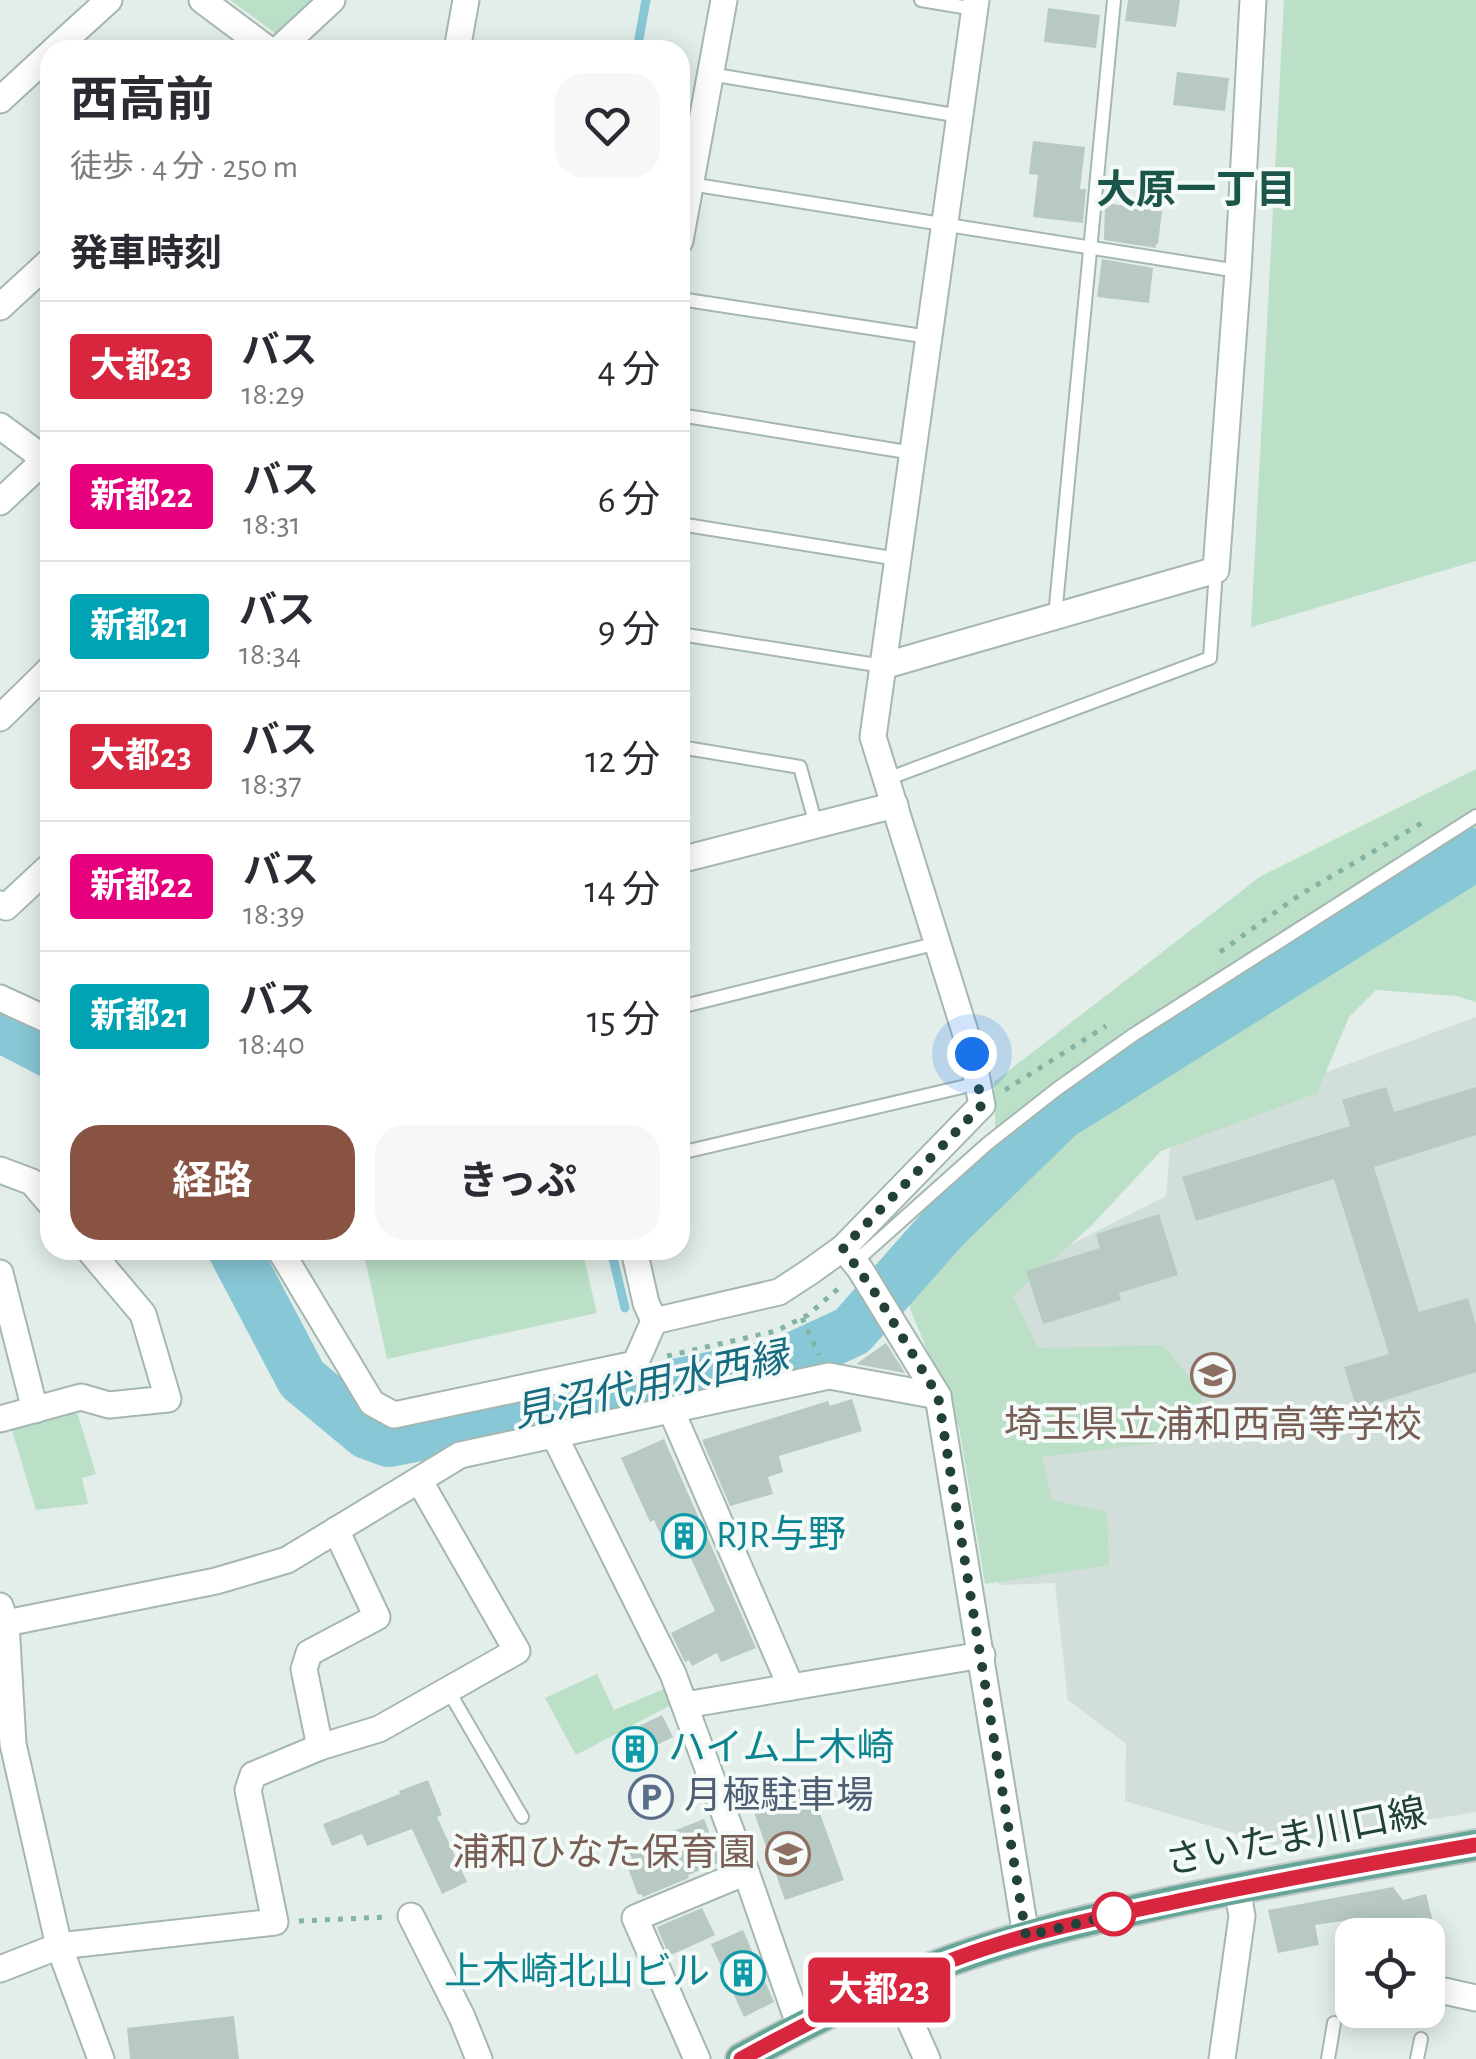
<!DOCTYPE html>
<html lang="ja">
<head>
<meta charset="utf-8">
<style>
	body { margin:0; font-family:"Alegreya Sans","Noto Sans JP",sans-serif; background:#f7f7f7; color:#2b2b33; height:100vh; display:flex; flex-direction:column; font-size:38px; white-space:nowrap }
	* { box-sizing:border-box; margin:0 }
	p { font-size:32px; color:#7c7c81 }
	.icon { flex:none; width:55px; height:55px; fill:none; stroke:currentColor; stroke-width:2; stroke-linecap:round; stroke-linejoin:round }
	.map { position:relative; flex:1; overflow:hidden }
	.drawer { position:absolute; left:40px; top:40px; width:650px; height:1220px; display:flex; flex-direction:column; background:#fff; border-radius:30px; box-shadow:0 5px 25px #0003 }
	.drawer>* { flex:none }
	.badge { padding:0 20px; border-radius:8px; font-size:35px; line-height:65px }
	.buttons { position:absolute; left:1335px; top:1918px; display:grid; gap:20px }
	.buttons a { display:grid; place-items:center; width:110px; height:110px; border-radius:20px; background:#fff; box-shadow:0 5px 25px #0003; font-size:50px }
	.you { position:absolute; width:50px; height:50px; margin:-25px; border:8px solid #fff; border-radius:50%; background:#1a73e8; box-shadow:0 0 0 15px #1a73e833 }
	.map>.badge { position:absolute; translate:-50% -50%; box-shadow:0 0 0 5px #fff }
	h2 { padding:0 30px; font-size:38px; line-height:90px }
	.round { display:grid; place-items:center; flex:none; width:105px; height:105px; border-radius:30px; background:#f7f7f7 }
	.headline { display:flex; align-items:center; justify-content:space-between; height:170px; padding:0 30px }
	h1 { font-size:48px; font-weight:700; line-height:75px }
	.action { display:flex; gap:20px; margin-top:auto; padding:20px 30px }
	.action a { flex:1; height:115px; border-radius:30px; background:#885342; color:#fff; font-size:40px; font-weight:700; line-height:115px; text-align:center }
	.action a+a { background:#f7f7f7; color:#2b2b33 }
	ul { padding:0; list-style:none }
	li { display:flex; align-items:center; gap:30px; height:130px; padding:0 30px; border-top:2px solid #e1e1e2 }
	li div { flex:1 }
	li b { display:block; font-size:38px }
	li em { font-style:normal }
	li .badge { min-width:110px; font-weight:700; text-align:center }
	.map>svg:first-child { display:block }
	.built { fill:#d1ded9 }
	.green { fill:#bbe0c7 }
	.lines { fill:none; stroke-linecap:round; stroke-linejoin:round }
	.stream { stroke:#88c7d6; stroke-width:9 }
	.river { stroke:#88c7d6; stroke-width:52 }
	.building { fill:#b8c9c3 }
	.service-casing { stroke:#a5b7b2; stroke-width:16 }
	.minor-casing { stroke:#a5b7b2; stroke-width:29 }
	.primary-casing { stroke:#c1cac8; stroke-width:34 }
	.path { stroke:#82b4a6; stroke-width:5; stroke-dasharray:5 8; stroke-linecap:butt }
	.service { stroke:#fff; stroke-width:12 }
	.minor { stroke:#fff; stroke-width:25 }
	.primary { stroke:#65a698; stroke-width:30 }
	.line-casing { stroke:#fff; stroke-width:22 }
	.line { stroke:#d7263d; stroke-width:15 }
	.walk { stroke:#22413a; stroke-width:10; stroke-dasharray:0 18 }
	.stop-dot { fill:#fff; stroke:#d7263d; stroke-width:5 }
	.labels { text-anchor:middle; dominant-baseline:central; stroke-width:8; stroke-linejoin:round; paint-order:stroke }
	.education-label { font-size:38px; fill:#785e54; stroke:#f4faf7 }
	.culture-label { font-size:38px; fill:#0d838f; stroke:#f4faf7; text-anchor:start }
	.service-label { font-size:38px; fill:#4e5e75; stroke:#f4faf7; text-anchor:start }
	.street-label { font-size:38px; fill:#22413a; stroke:#f4faf7 }
	.neighbourhood-label { font-size:40px; font-weight:bold; fill:#1c5549; stroke:#f4faf7 }
	.water-label { font-size:40px; font-style:italic; fill:#176c81; stroke:#f4faf7 }
</style>
</head>
<body>
<div class="map">
<svg width="1476" height="2059" viewBox="0 0 1476 2059">
	<rect width="100%" height="100%" fill="#e3eeea"/>
	<!-- built -->
	<polygon class="built" points="1476,1017 1476,1812 1275,1845 1125,1801 1126,1744 1068,1700 1055,1583 999,1585 974,1433 927,1318 1166,1196 1171,1134 1321,1074"/>
	<!-- green -->
	<g class="green">
		<polygon points="230,0 315,0 278,35"/>
		<polygon points="1284,0 1476,0 1476,561 1251,627"/>
		<polygon points="1476,769 1476,1002 1457,996 1376,990 1349,1017 1317,1093 1161,1151 1092,1225 1013,1296 1038,1348 1163,1345 1202,1392 1198,1426 1180,1440 1042,1457 1052,1500 1107,1512 1109,1565 985,1584 959,1427 913,1316 896,1266 903,1234 979,1163 996,1151 994,1082 1261,876"/>
		<polygon points="363,1250 582,1250 597,1313 387,1359"/>
		<polygon points="71,1410 78,1415 96,1474 82,1478 88,1504 36,1510 11,1427"/>
		<polygon points="597,1674 614,1710 664,1689 671,1705 576,1755 545,1698"/>
	</g>
	<g class="lines">
		<!-- stream -->
		<g class="stream">
			<polyline points="637,50 646,0"/>
			<polyline points="611,1250 625,1308"/>
		</g>
		<!-- river -->
		<g class="river">
			<polyline points="0,1026 50,1052"/>
			<polyline points="234,1250 302,1379 367,1433 389,1441 781,1364 852,1331 945,1226 1059,1115 1476,854"/>
		</g>
	</g>
	<!-- building -->
	<g class="building">
		<polygon points="1128,0 1180,0 1176,27 1125,21"/>
		<polygon points="1048,8 1100,15 1096,48 1044,42"/>
		<polygon points="1177,72 1229,78 1225,111 1173,105"/>
		<polygon points="1033,141 1085,147 1080,189 1086,189 1083,223 1033,217 1038,175 1029,174"/>
		<polygon points="1105,203 1162,211 1158,244 1156,244 1156,248 1104,240"/>
		<polygon points="1102,259 1153,268 1149,303 1097,297"/>
		<polygon points="1386,1087 1394,1112 1476,1087 1476,1135 1374,1167 1419,1312 1468,1298 1476,1325 1476,1372 1357,1409 1344,1367 1389,1354 1334,1179 1196,1221 1182,1177 1350,1126 1342,1100"/>
		<polygon points="1159,1214 1178,1275 1119,1293 1121,1300 1043,1324 1026,1271 1100,1248 1096,1234"/>
		<polygon points="886,1343 905,1373 856,1364"/>
		<polygon points="852,1399 862,1431 779,1456 783,1472 768,1477 773,1494 730,1506 702,1440 828,1401 830,1406"/>
		<polygon points="664,1439 756,1648 721,1662 717,1653 692,1666 689,1660 685,1662 671,1633 715,1611 687,1550 671,1557 654,1520 650,1522 621,1458"/>
		<polygon points="662,1715 673,1737 626,1760 616,1737"/>
		<polygon points="428,1780 442,1815 437,1817 467,1882 442,1894 412,1829 367,1846 362,1834 332,1846 323,1824 400,1794 399,1791"/>
		<polygon points="809,1783 844,1880 785,1900 751,1804"/>
		<polygon points="704,1819 721,1862 688,1875 689,1878 643,1897 641,1894 638,1895 625,1860 632,1858 628,1849"/>
		<polygon points="1393,1887 1403,1900 1426,1894 1435,1930 1393,1935 1384,1935 1382,1931 1363,1934 1356,1919 1315,1925 1319,1945 1278,1953 1268,1910"/>
		<polygon points="702,1908 715,1935 669,1956 657,1927"/>
		<polygon points="743,1930 774,2002 744,2017 711,1944"/>
		<polygon points="234,2016 239,2059 130,2059 127,2028"/>
	</g>
	<g class="lines">
		<!-- service casing -->
		<g class="service-casing">
			<g id="service">
				<polyline points="921,0 975,9"/>
				<polyline points="710,74 960,116"/>
				<polyline points="690,184 1238,271"/>
				<polyline points="680,299 929,337"/>
				<polyline points="680,415 913,453"/>
				<polyline points="680,524 898,559"/>
				<polyline points="1055,616 1114,0"/>
				<polyline points="680,634 883,666"/>
				<polyline points="680,747 800,767 816,825"/>
				<polyline points="887,779 1210,658 1216,570"/>
				<polyline points="680,1007 938,943"/>
				<polyline points="680,1153 979,1083"/>
				<polyline points="855,1262 987,1144 1057,1089 1133,1035 1476,816"/>
				<polyline points="448,1690 522,1817"/>
				<polyline points="1328,2059 1334,2023"/>
				<polyline points="1417,2059 1421,2039"/>
			</g>
		</g>
		<!-- minor casing -->
		<g class="minor-casing">
			<g id="minor">
				<polyline points="202,0 269,50"/>
				<polyline points="54,50 109,0"/>
				<polyline points="278,50 332,0"/>
				<polyline points="457,50 466,0"/>
				<polyline points="0,100 50,54"/>
				<polyline points="680,241 724,0"/>
				<polyline points="0,307 50,261"/>
				<polyline points="0,426 50,463"/>
				<polyline points="0,502 50,455"/>
				<polyline points="883,666 1216,570 1238,271 1253,0"/>
				<polyline points="0,718 50,669"/>
				<polyline points="680,860 895,805"/>
				<polyline points="0,904 6,907 50,866"/>
				<polyline points="0,998 50,1021"/>
				<polyline points="0,1170 32,1182 50,1203"/>
				<polyline points="843,1248 860,1269 938,1396 1026,1936"/>
				<polyline points="280,1250 372,1403 394,1415 635,1364 654,1321"/>
				<polyline points="634,1250 646,1303 654,1321 779,1292 811,1271 843,1248 982,1105 972,1054 873,737 976,0"/>
				<polyline points="0,1273 35,1410"/>
				<polyline points="671,1410 791,1687"/>
				<polyline points="0,1419 81,1397 109,1405 168,1399 143,1314 89,1250"/>
				<polyline points="554,1435 673,1674 746,1872 800,2027"/>
				<polyline points="0,1606 6,1623 13,1744 59,1946 101,2059"/>
				<polyline points="6,1623 216,1581 287,1560 460,1455 829,1376 938,1396"/>
				<polyline points="685,1705 982,1655"/>
				<polyline points="320,1747 304,1669 309,1653 377,1617 336,1530"/>
				<polyline points="411,1916 462,2017 479,2059"/>
				<polyline points="0,1969 59,1946 275,1922 248,1790 253,1775 320,1747 379,1729 517,1651 419,1480"/>
				<polyline points="893,1983 927,2059"/>
				<polyline points="1444,1991 1476,1998"/>
				<polyline points="697,2059 635,1918 746,1872"/>
				<polyline points="1222,2059 1242,1916 1237,1888"/>
			</g>
		</g>
		<!-- primary casing -->
		<g class="primary-casing">
			<path id="primary" d="M 741,2059 C 810,2021 881,1985 955,1959 C 1027,1933 1102,1917 1176,1901 C 1276,1880 1376,1863 1476,1845"/>
		</g>
		<!-- path -->
		<g class="path">
			<polyline points="1220,952 1298,896 1425,821"/>
			<polyline points="1005,1090 1106,1026"/>
			<polyline points="802,1318 819,1355"/>
			<polyline points="667,1356 776,1331 808,1315 839,1288"/>
			<polyline points="299,1921 388,1917"/>
		</g>
		<!-- service -->
		<use href="#service" class="service"/>
		<!-- minor -->
		<use href="#minor" class="minor"/>
		<!-- primary -->
		<use href="#primary" class="primary"/>
	</g>
	<g class="lines">
		<!-- line casing -->
		<g class="line-casing">
			<path id="line" d="M 741,2059 C 810,2021 881,1985 955,1959 C 1024,1933 1097,1918 1169,1903 C 1271,1881 1373,1863 1476,1845"/>
		</g>
		<!-- line -->
		<use href="#line" class="line"/>
		<!-- walk -->
		<polyline class="walk" points="972,1054 982,1105 843,1248 878,1297 938,1396 1026,1936 1129,1911 1114,1914"/>
	</g>
	<!-- icons -->
	<defs>
		<g id="school-ring" transform="scale(2.25)"><circle r="9.5" fill="#f4faf7" stroke="#8d6e63" stroke-width="1.5"/><path d="M0-5L7-2L0 1L-7-2ZM-4 1L0 2.5L4 1V4Q0 6-4 4Z" fill="#8d6e63"/></g>
		<g id="building-ring" transform="scale(2.25)"><circle r="9.5" fill="#f4faf7" stroke="#0f9aa8" stroke-width="1.5"/><path d="M-4-6H4V6H1V3H-1V6H-4ZM-2.5-4.3h1.7v1.8h-1.7ZM.8-4.3h1.7v1.8H.8ZM-2.5-1h1.7V.8h-1.7ZM.8-1h1.7V.8H.8Z" fill="#0f9aa8"/></g>
		<g id="parking-ring" transform="scale(2.25)"><circle r="9.5" fill="#f4faf7" stroke="#5c6f8a" stroke-width="1.5"/><path d="M-3.5-5.5H1a3.5 3.5 0 0 1 0 7H-1V5.5H-3.5ZM-1-3.4V-.6H.8a1.4 1.4 0 0 0 0-2.8Z" fill="#5c6f8a"/></g>
	</defs>
	<g fill-rule="evenodd">
		<use href="#school-ring" x="1213" y="1375"/>
		<use href="#building-ring" x="684" y="1536"/>
		<use href="#building-ring" x="635" y="1749"/>
		<use href="#parking-ring" x="651" y="1797"/>
		<use href="#school-ring" x="788" y="1854"/>
		<use href="#building-ring" x="743" y="1973"/>
	</g>
	<!-- markers -->
	<circle class="stop-dot" cx="1114" cy="1914" r="20"/>
	<g class="labels">
		<!-- education labels -->
		<g class="education-label">
			<text x="1213" y="1426">埼玉県立浦和西高等学校</text>
			<text x="756" y="1854" text-anchor="end">浦和ひなた保育園</text>
		</g>
		<!-- culture labels -->
		<g class="culture-label">
			<text x="716" y="1536">RJR与野</text>
			<text x="668" y="1749">ハイム上木崎</text>
			<text x="710" y="1973" text-anchor="end">上木崎北山ビル</text>
		</g>
		<!-- service labels -->
		<g class="service-label">
			<text x="684" y="1797">月極駐車場</text>
		</g>
		<!-- street labels -->
		<g class="street-label">
			<text transform="translate(1296 1838) rotate(-11)">さいたま川口線</text>
		</g>
		<!-- neighbourhood labels -->
		<g class="neighbourhood-label">
			<text x="1196" y="191">大原一丁目</text>
		</g>
		<!-- water labels -->
		<g class="water-label">
			<text transform="translate(651 1386) rotate(-12)">見沼代用水西縁</text>
		</g>
	</g>
</svg>
<div class="buttons">
<a><svg class="icon" aria-label="locate" viewBox="0 0 24 24"><circle cx="12" cy="12" r="6"/><path d="M12 2v4M12 18v4M2 12h4M18 12h4"/></svg></a>
</div>
<div class="you" style="left:972px;top:1054px"></div>
<b class="badge" style="left:879px;top:1990px;background:#d7263d;color:#fff">大都23</b>
<section class="drawer">
<div class="headline"><div><h1>西高前</h1><p>徒歩 · 4 分 · 250 m</p></div><a class="round"><svg class="icon" aria-label="heart" viewBox="0 0 24 24"><path d="M12 20l-8-8c-3-5 5-10 8-4 3-6 11-1 8 4z"/></svg></a></div>
<h2>発車時刻</h2>
<ul>
<li><span class="badge" style="background:#d7263d;color:#fff">大都23</span><div><b>バス</b><p>18:29</p></div><em>4 分</em></li>
<li><span class="badge" style="background:#e6007e;color:#fff">新都22</span><div><b>バス</b><p>18:31</p></div><em>6 分</em></li>
<li><span class="badge" style="background:#00a3b4;color:#fff">新都21</span><div><b>バス</b><p>18:34</p></div><em>9 分</em></li>
<li><span class="badge" style="background:#d7263d;color:#fff">大都23</span><div><b>バス</b><p>18:37</p></div><em>12 分</em></li>
<li><span class="badge" style="background:#e6007e;color:#fff">新都22</span><div><b>バス</b><p>18:39</p></div><em>14 分</em></li>
<li><span class="badge" style="background:#00a3b4;color:#fff">新都21</span><div><b>バス</b><p>18:40</p></div><em>15 分</em></li>
</ul>
<div class="action"><a>経路</a><a>きっぷ</a></div>
</section>
</div>
</body>
</html>
